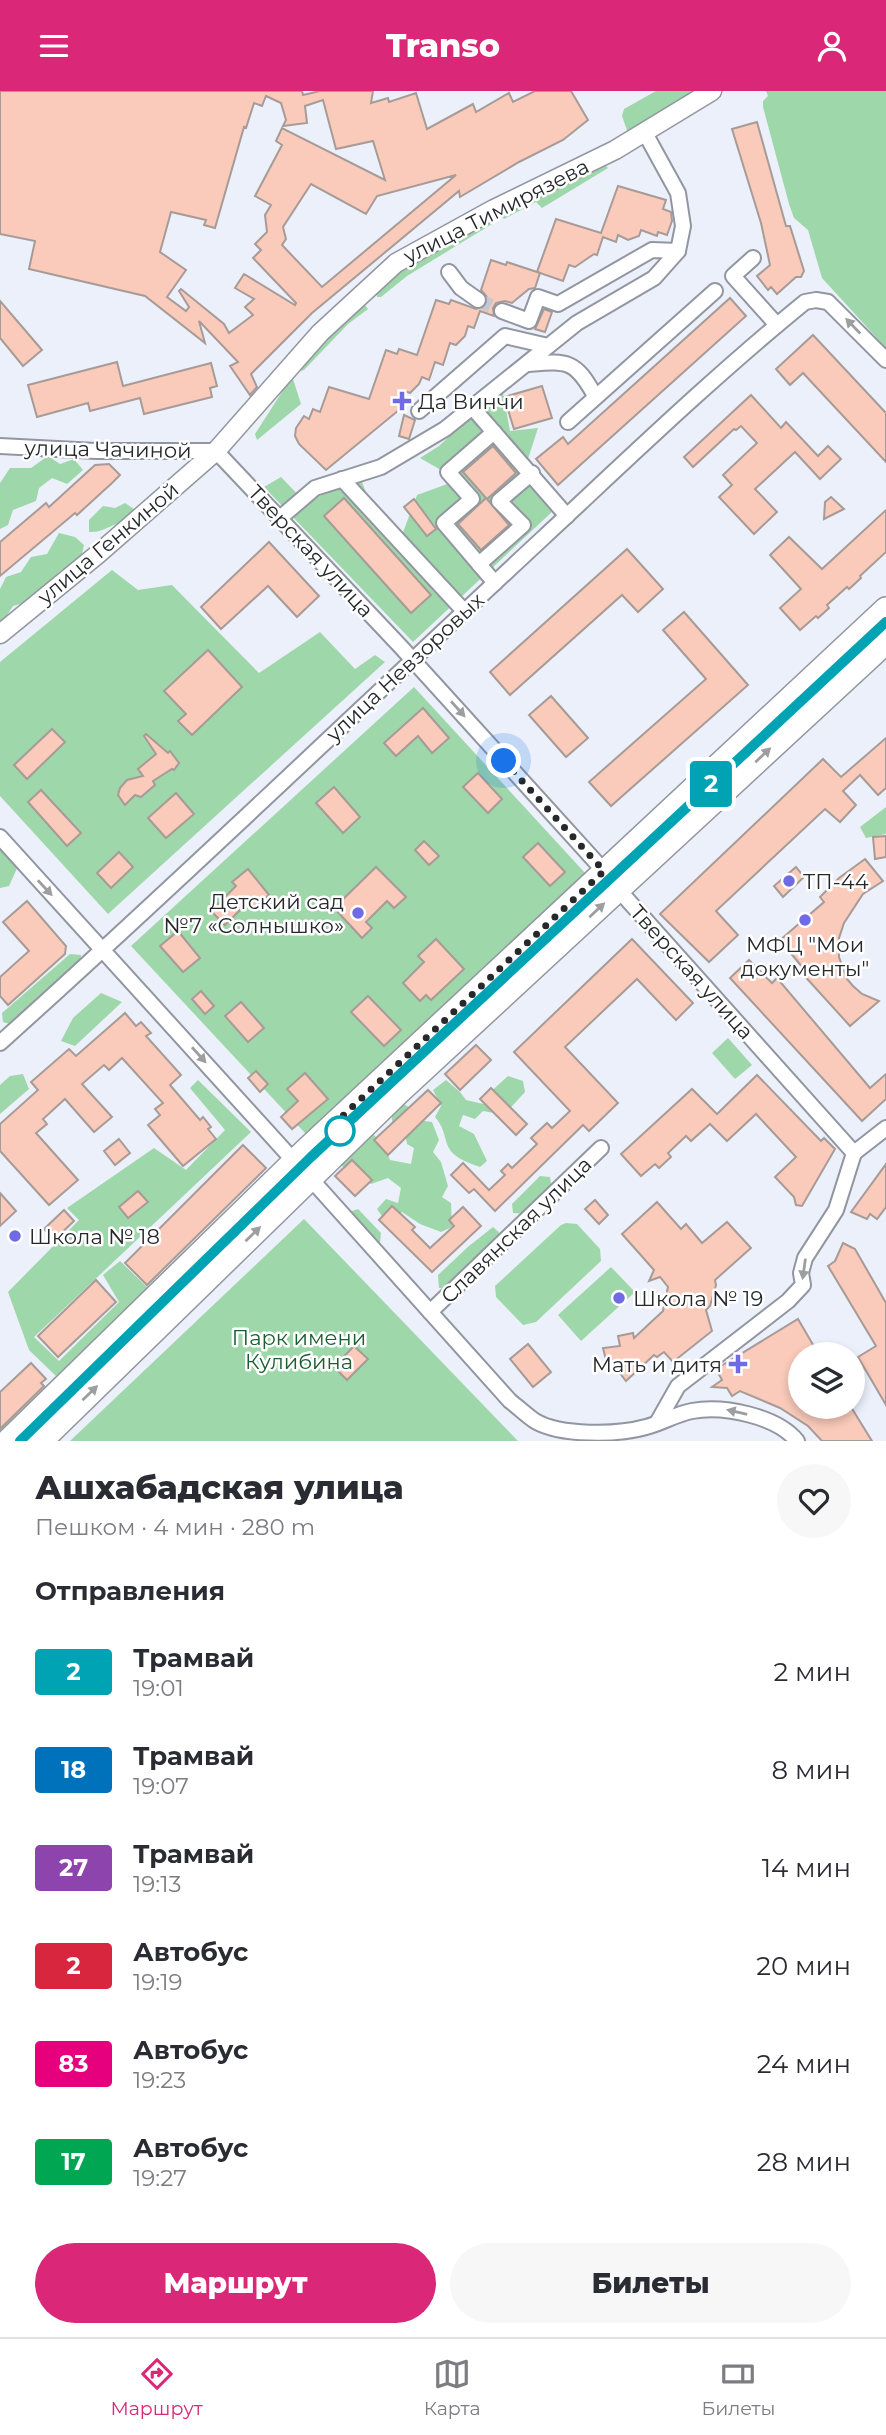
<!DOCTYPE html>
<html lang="ru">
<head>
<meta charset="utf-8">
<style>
	body { margin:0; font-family:Montserrat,sans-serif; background:#f7f7f7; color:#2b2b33; height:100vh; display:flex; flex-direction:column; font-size:26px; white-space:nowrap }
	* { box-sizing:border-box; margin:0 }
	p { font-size:23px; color:#7c7c81 }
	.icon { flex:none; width:38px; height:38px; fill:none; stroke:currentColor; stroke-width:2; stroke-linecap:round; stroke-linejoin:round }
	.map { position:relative; height:1350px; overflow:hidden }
	.sheet { display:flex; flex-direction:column; background:#fff; flex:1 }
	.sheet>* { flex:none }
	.badge { padding:0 14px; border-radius:5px; font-size:24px; line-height:46px }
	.fabs { position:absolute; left:788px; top:1251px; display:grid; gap:14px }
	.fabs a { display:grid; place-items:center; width:77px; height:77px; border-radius:50%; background:#fff; box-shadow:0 4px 10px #0003; font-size:35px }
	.you { position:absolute; width:35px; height:35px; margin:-18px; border:5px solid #fff; border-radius:50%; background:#1a73e8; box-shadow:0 0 0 10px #1a73e833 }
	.map>.badge { position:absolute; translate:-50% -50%; box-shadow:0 0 0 4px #fff }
	h2 { padding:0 35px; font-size:26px; line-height:63px }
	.round { display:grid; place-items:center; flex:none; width:74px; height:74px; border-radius:37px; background:#f7f7f7 }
	.head { display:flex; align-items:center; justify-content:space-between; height:119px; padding:0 35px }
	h1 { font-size:33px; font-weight:800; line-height:52px }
	.primary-button { display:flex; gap:14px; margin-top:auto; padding:14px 35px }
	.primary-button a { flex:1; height:80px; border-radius:42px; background:#db2777; color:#fff; font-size:28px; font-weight:800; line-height:80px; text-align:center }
	.primary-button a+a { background:#f7f7f7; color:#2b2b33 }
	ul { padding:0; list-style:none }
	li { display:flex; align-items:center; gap:21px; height:98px; padding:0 35px }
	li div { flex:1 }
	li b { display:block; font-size:26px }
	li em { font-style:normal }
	li .badge { min-width:77px; font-weight:700; text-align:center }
	header { display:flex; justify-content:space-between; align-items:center; height:91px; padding:0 35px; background:#db2777; color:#fff; font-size:32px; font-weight:800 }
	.tabs { display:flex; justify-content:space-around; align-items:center; height:98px; border-top:2px solid #e1e1e2; background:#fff; font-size:19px; color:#7c7c81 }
	.tabs a { display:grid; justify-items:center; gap:4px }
	.tabs .selected { color:#db2777 }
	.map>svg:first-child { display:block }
	.green { fill:#9ed7a9 }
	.building { fill:#facaba; stroke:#a79b97; stroke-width:2; fill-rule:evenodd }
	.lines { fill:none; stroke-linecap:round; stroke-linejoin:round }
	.minor-tunnel { stroke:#c4c8d1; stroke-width:14; stroke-dasharray:14 7; stroke-linecap:butt }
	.minor-casing { stroke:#9296a0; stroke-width:18 }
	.tertiary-casing { stroke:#9296a0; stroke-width:21 }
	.primary-casing { stroke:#9296a0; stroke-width:26 }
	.minor { stroke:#fff; stroke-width:14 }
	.tertiary { stroke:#fff; stroke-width:18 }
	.primary { stroke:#fff; stroke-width:23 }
	.tram { stroke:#4b4e52; stroke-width:2 }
	.oneway { fill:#9d9ea0 }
	.line-casing { stroke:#fff; stroke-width:16 }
	.line { stroke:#00a3b4; stroke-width:10 }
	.walk { stroke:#26282b; stroke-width:7; stroke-dasharray:0 12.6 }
	.poi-dot { fill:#706be5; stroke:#fff; stroke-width:2.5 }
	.stop-dot { fill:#fff; stroke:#00a3b4; stroke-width:3.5 }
	.labels { text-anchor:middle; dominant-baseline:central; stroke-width:5; stroke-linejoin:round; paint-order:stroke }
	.street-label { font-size:21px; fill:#26282b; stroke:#fff }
	.poi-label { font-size:21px; fill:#26282b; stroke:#fff; text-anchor:start }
	.park-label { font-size:21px; fill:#195f30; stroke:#fff }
</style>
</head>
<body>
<header><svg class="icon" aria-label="menu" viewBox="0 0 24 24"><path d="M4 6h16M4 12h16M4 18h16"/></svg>Transo<svg class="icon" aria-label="person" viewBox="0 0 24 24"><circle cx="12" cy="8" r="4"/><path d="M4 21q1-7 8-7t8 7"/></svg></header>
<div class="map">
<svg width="886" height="1350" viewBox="0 0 886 1350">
	<rect width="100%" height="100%" fill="#ecf0fb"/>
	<!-- green -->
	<g class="green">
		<polygon points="656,0 695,0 628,42 622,25 624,18"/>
		<polygon points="766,0 886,0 886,257 822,187 808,139 794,127 789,113 763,16 763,10 768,5"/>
		<polygon points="606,75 608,77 542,117 536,111 504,128 502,126 504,122"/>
		<polygon points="490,129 492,133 407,185 381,206 377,206 376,201 408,175"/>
		<polygon points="364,213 368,218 348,233 304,279 301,280 300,276"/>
		<polygon points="293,288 301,313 257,349 255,343 289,290"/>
		<polygon points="502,297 510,340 538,337 527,371 553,420 413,551 264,396 281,386 306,412 334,398 362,391 369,409 402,444 417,404 450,392 441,379 420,367 439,355"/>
		<polygon points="48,365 60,373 74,368 83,379 67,393 52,387 39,397 36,410 13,419 8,434 0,438 0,392 10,377 31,377"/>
		<path d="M 125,412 L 134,418 L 129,430 C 112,431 105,442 89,441 L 89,429 L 103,415 L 115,417 Z"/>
		<polygon points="59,442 75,446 84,454 80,472 61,479 31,510 13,515 0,535 0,498 6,486 21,481 31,466 47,463"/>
		<polygon points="112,479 138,499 172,494 259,582 320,541 355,578 375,564 385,571 108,823 0,705 0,571"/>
		<polygon points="414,596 586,783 306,1043 131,855"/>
		<polygon points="886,716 886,743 866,747 860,736"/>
		<polygon points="0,755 19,773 9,795 0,797"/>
		<polygon points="70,863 81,864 80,875 13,934 3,931 2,922"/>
		<polygon points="101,902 122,911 75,955 61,950 73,927"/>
		<polygon points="728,947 752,974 735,988 712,962"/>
		<polygon points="23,983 29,998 0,1023 0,994 10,985"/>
		<path d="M 508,985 L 523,990 L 525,1001 L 504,1024 L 483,1020 L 475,1028 L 463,1024 L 459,1035 L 474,1043 L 487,1070 L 480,1076 C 467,1071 452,1067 447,1053 C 443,1041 444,1037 435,1026 L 441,1015 L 433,999 L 446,989 L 460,1001 L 466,1009 L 483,1013 L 488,1003 Z"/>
		<polygon points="198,989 251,1041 34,1246 59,1270 119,1211 103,1184 120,1170 147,1196 274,1073 271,1084 0,1344 0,1339 56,1285 29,1259 8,1201 79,1129 67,1117 154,1057 186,1079 225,1039 190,997"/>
		<polygon points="402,1012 412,1018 417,1029 432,1031 439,1049 433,1061 441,1071 448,1095 442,1106 451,1112 452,1136 441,1141 420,1133 402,1121 395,1127 384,1128 377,1118 386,1108 398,1112 401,1097 388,1087 371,1093 342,1075 340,1066 372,1042 385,1056 390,1069 411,1073 414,1057 407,1053 405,1042 393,1038 391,1019"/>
		<polygon points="540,1085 550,1086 552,1099 527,1123 513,1122 512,1113"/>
		<polygon points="358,1118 381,1142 380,1152 367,1155 349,1121"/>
		<polygon points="304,1128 518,1350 70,1350"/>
		<polygon points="566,1132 577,1133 600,1158 601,1170 536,1231 523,1234 496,1206 495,1195 561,1134"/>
		<polygon points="493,1136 504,1146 451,1198 439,1197 438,1184 469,1155"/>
		<polygon points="611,1176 635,1201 581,1250 558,1224"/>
	</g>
	<!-- building -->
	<g class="building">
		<path d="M 0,0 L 302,0 L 303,4 L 320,0 L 373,0 L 371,12 L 388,7 L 389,11 L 416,2 L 427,38 L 473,13 L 476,21 L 509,2 L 513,11 L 535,0 L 571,0 L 588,29 L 563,49 L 519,71 L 460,106 L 459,100 L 312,222 L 251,283 L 257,296 L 250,304 L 230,275 L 238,271 L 199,230 L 205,252 L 145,205 L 29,178 L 35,150 L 0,143 ZM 266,5 L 281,12 L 286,29 L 283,35 L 307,32 L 305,15 L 323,9 L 336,58 L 373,50 L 385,89 L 282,37 L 276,50 L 282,54 L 255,105 L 271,114 L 265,124 L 267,141 L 255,153 L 261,159 L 253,167 L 296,212 L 295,214 L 244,183 L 235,197 L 254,208 L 245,216 L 253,224 L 229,242 L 224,233 L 181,198 L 179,200 L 189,216 L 186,220 L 167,206 L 186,179 L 160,161 L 171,121 L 206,129 L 204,134 L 215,137 L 244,36 L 246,37 L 254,12 L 262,15 ZM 456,84 L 322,196 L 282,154 L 286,148 L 283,136 L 311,93 L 366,123 L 377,105 Z"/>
		<polygon points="757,31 786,135 790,135 804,180 801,186 796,186 777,203 771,196 768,199 757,185 770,174 761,132 732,38"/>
		<polygon points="618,95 666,109 663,118 671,121 672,130 667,144 658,141 657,145 641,139 639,145 628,149 618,144 616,151 603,146 597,164 594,163 575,176 569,174 563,190 537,181 556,128 601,142"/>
		<polygon points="491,169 506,174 507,171 540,182 535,197 529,198 512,212 505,210 496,212 493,217 494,225 480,220 474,237 468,235 465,245 456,254 450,252 443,274 435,271 429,289 422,286 419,293 410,302 405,300 399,319 326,379 299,353 295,345 296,337 304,325 309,328 313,318 320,321 329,296 369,308 386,259 397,263 399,258 417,264 436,209 449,213 451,209 476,218 485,215 487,206 481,199"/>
		<polygon points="730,207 746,225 558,394 536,368 563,346 568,353"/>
		<polygon points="0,210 42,259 23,275 0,247"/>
		<polygon points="544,218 552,221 545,241 535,238"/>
		<polygon points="813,244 886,322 886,371 803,282 790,294 776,278"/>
		<polygon points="117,271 123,295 211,272 217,295 210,297 212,306 144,323 140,307 90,320 88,312 37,326 28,294"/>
		<polygon points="542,295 552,327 514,338 504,306"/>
		<polygon points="751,304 781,337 786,331 818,365 828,355 841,368 820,388 795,361 755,398 777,421 754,443 719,406 732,394 723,384 757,352 741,335 736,339 734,338 693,376 684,366"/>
		<polygon points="404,324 415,329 409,348 399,345"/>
		<polygon points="493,355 516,382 487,408 509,434 481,459 458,433 486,407 463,381"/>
		<polygon points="109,373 120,384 112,392 77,424 75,422 0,485 0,451 46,412 49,416 95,374"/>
		<polygon points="831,406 844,418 824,428 825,411"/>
		<polygon points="344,407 431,504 411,522 324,425"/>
		<polygon points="414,408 436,438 427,445 404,416"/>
		<polygon points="886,419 886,461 860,485 861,487 849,498 847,496 827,514 829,517 818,527 816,525 800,539 780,517 801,498 770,464 789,446 822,478"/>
		<polygon points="269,451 319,505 297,526 268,495 221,538 201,516"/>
		<polygon points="627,458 663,498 638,521 622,504 510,604 490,581"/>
		<polygon points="684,521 748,594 611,715 589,691 706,588 663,539"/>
		<polygon points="208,559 242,596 192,644 178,630 186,623 164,600"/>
		<polygon points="551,605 588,647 566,666 529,624"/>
		<polygon points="423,617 449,647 432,662 418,645 396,665 384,652"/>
		<polygon points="52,638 65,651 27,688 14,674"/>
		<polygon points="146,643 168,662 170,660 179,672 174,679 172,678 153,690 155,694 141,706 135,704 125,714 118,704 120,697 127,689 143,685 138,678 156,663 144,645"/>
		<polygon points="886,647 886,697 878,704 860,684 843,700 856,714 840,731 825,718 716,820 738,844 709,871 660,823 823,668 841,686"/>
		<polygon points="478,682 502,708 488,722 463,696"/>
		<polygon points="334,696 360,726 343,742 316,712"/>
		<polygon points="41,699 81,742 67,755 28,711"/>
		<polygon points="176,702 194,723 166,747 148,727"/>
		<polygon points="886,745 886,766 875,768 873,746"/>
		<polygon points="424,750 439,765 429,774 415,759"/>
		<polygon points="538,752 565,781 550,795 523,766"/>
		<polygon points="119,761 133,776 111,797 97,782"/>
		<polygon points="865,768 883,790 863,803 844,832 839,847 839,866 847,888 853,895 862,903 879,910 850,935 800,880 803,877 780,849 824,811 820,806 839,787"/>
		<polygon points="376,776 406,806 394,817 387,810 366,831 372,837 362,847 334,817"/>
		<polygon points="796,776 804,786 783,806 774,795"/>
		<polygon points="248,778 269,804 254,817 249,810 225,834 211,820 236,795 232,791"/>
		<polygon points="27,810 66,855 65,863 8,914 0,905 0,886 29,860 3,831"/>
		<polygon points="178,840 200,867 183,881 160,855"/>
		<polygon points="436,848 464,878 431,909 426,904 420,910 403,892 424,871 418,865"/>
		<polygon points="632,848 693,912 676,929 637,888 565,956 618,1012 589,1040 583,1034 495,1120 474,1098 469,1102 451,1084 463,1072 489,1099 505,1084 501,1080 508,1073 512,1077 537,1053 531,1047 547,1032 552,1037 570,1020 514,961"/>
		<polygon points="749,869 772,892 777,887 870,997 886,983 886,1008 862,1030 730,887"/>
		<polygon points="201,900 214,915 205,923 192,908"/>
		<polygon points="368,905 401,939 384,955 351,921"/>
		<polygon points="241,911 264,937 248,951 225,925"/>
		<polygon points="125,922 136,935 141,931 151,942 146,945 181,984 170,994 200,1029 203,1026 211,1036 208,1038 216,1048 183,1075 148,1034 160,1024 155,1018 163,1012 122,967 109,979 104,974 82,993 112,1026 94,1041 65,1008 43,1028 47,1033 36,1042 78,1089 49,1114 0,1060 0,1033 38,999 31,991 69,958 76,965"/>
		<polygon points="476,954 491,969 460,999 445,983"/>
		<polygon points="256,980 268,993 260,1001 248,987"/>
		<polygon points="305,982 328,1008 292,1038 281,1026 298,1010 287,998"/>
		<polygon points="757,984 821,1050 824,1047 835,1058 802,1115 796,1114 794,1106 775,1086 796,1066 756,1023 727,1050 710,1033 691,1050 686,1045 668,1062 671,1066 659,1077 655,1073 641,1085 621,1063 692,998 717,1023"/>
		<polygon points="491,997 527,1033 516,1044 480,1008"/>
		<polygon points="428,999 441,1012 388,1064 374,1049"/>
		<polygon points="119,1048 130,1062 115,1074 104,1060"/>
		<polygon points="243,1054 266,1077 147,1194 125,1172"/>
		<polygon points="352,1069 372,1089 355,1105 335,1085"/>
		<polygon points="886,1073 886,1116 877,1128 870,1123 867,1128 851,1121"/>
		<polygon points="138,1100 148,1111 128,1127 119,1116"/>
		<polygon points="0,1102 16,1120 0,1135"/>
		<polygon points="595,1109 608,1124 599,1133 585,1118"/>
		<polygon points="657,1111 681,1138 686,1133 702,1152 727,1131 751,1157 715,1189 716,1194 710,1215 706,1219 712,1240 673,1271 664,1261 657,1266 654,1264 626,1290 612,1272 607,1273 603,1257 620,1255 618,1245 633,1242 634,1247 663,1220 668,1196 660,1186 649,1190 654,1179 622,1143"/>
		<polygon points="392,1115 415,1136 412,1139 430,1157 454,1135 449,1129 463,1116 481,1135 432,1181 379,1129"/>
		<polygon points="64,1119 74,1130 54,1149 44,1138"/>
		<polygon points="843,1152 855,1158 886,1212 886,1314 858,1266 876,1255 828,1175 835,1170"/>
		<polygon points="96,1189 116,1211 58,1266 38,1245"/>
		<polygon points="798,1228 819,1264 800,1264 800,1316 851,1316 872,1350 822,1350 808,1335 780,1317 740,1300 732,1305 727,1297 712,1296 722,1289 716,1278"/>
		<polygon points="528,1253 551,1281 533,1296 510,1268"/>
		<polygon points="354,1255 368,1268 347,1289 334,1276"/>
		<polygon points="31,1272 46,1288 41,1292 44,1295 0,1338 0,1301"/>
	</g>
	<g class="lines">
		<!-- minor-tunnel -->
		<polyline class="minor-tunnel" points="478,209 502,220"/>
		<!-- minor casing -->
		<g class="minor-casing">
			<g id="minor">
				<polyline points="753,167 733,185 777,234"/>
				<polyline points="449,181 461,197 478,209"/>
				<polyline points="502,220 529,230 538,206 558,213 652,159 678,160"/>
				<path d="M 527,273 C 567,270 575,268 595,305"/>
				<polyline points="472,316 567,425"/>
				<polyline points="419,320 505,245 548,255"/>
				<polyline points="568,331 715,200"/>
				<polyline points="494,341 448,381 472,408 444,432 495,492"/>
				<polyline points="0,355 96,360 216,360 401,556 604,780 625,806 854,1062"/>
				<polyline points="342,388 464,520"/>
				<polyline points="280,427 315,397 381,376 445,338 577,232 654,187 678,160 683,135 678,102 645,42"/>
				<polyline points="479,473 523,434 499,410 532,382"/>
				<polyline points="0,746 294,1070"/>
				<path d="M 0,952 C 184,787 362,615 543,447 C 629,367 714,285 805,211 L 816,209 L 828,211 L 886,269"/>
				<path d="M 310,1087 L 510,1310 C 518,1316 526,1324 535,1330 C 560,1345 618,1344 646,1336 C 662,1332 676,1323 692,1320 C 723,1314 777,1325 797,1350"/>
				<polyline points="430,1221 601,1057"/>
				<polyline points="657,1332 678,1295 788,1210 803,1194 801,1182 805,1167 836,1119 854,1062 886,1037"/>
			</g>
		</g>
		<!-- tertiary casing -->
		<g class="tertiary-casing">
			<polyline id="tertiary" points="0,543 98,463 216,360 320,242 396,172 494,118 615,59 712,0"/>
		</g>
		<!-- primary casing -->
		<g class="primary-casing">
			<g id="primary">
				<polyline points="8,1350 305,1060 886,518"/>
				<polyline points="41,1350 398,1002 886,551"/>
			</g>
		</g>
		<!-- minor -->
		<use href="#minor" class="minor"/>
		<!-- tertiary -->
		<use href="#tertiary" class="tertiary"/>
		<!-- primary -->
		<use href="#primary" class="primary"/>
		<!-- tram -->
		<polyline class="tram" points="20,1350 311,1066 886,531"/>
	</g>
	<!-- one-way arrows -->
	<defs><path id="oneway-solid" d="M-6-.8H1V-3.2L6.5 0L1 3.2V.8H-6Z" transform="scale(1.75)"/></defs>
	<g class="oneway">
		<use href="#oneway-solid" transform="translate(853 235) rotate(-134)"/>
		<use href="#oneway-solid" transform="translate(458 618) rotate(48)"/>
		<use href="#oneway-solid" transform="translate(763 664) rotate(-43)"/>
		<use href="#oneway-solid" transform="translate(45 797) rotate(47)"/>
		<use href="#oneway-solid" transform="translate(597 819) rotate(-43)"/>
		<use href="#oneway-solid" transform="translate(199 964) rotate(48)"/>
		<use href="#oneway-solid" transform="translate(253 1143) rotate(-44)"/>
		<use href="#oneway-solid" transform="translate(804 1178) rotate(98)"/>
		<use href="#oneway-solid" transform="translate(90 1302) rotate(-44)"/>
		<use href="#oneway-solid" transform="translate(737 1321) rotate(-167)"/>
	</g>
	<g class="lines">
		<!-- line casing -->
		<g class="line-casing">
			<polyline id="line" points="20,1350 311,1066 886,531"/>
		</g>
		<!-- line -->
		<use href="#line" class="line"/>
		<!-- walk -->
		<polyline class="walk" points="340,1040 332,1035 604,780 504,670"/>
	</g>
	<!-- markers -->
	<g class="poi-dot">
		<path d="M398.5 299.5h7v7h7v7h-7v7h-7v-7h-7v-7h7z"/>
		<circle cx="789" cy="790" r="7"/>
		<circle cx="358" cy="822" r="7"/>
		<circle cx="805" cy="829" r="7"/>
		<circle cx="15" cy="1145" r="7"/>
		<circle cx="619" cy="1207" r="7"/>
		<path d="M734.5 1262.5h7v7h7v7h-7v7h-7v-7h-7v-7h7z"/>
	</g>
	<circle class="stop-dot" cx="340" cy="1040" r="14"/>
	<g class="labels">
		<!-- street labels -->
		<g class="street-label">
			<text transform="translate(496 120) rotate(-27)">улица Тимирязева</text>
			<text transform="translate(108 358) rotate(1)">улица Чачиной</text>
			<text transform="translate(108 452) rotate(-40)">улица Генкиной</text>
			<text transform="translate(311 460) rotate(47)">Тверская улица</text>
			<text transform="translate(405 576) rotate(-43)">улица Невзоровых</text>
			<text transform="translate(692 881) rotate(48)">Тверская улица</text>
			<text transform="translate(516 1139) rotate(-44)">Славянская улица</text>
		</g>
		<!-- poi labels -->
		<g class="poi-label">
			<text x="418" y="310">Да Винчи</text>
			<text x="803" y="790">ТП-44</text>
			<text x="344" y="810" text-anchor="end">Детский сад<tspan x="344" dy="24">№7 «Солнышко»</tspan></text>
			<text x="805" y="853" text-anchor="middle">МФЦ "Мои<tspan x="805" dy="24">документы"</tspan></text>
			<text x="29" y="1145">Школа № 18</text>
			<text x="633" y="1207">Школа № 19</text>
			<text x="722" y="1273" text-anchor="end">Мать и дитя</text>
		</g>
		<!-- park labels -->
		<g class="park-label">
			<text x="299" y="1246">Парк имени<tspan x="299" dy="24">Кулибина</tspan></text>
		</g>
	</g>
</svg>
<div class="fabs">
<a><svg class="icon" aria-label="layers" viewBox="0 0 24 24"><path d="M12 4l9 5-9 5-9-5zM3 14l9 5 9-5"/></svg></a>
</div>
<div class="you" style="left:504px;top:670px"></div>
<b class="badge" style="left:711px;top:693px;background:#00a3b4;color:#fff">2</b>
</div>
<section class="sheet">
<div class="head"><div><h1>Ашхабадская улица</h1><p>Пешком · 4 мин · 280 m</p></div><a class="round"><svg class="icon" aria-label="heart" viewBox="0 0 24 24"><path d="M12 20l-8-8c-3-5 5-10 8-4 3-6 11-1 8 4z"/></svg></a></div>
<h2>Отправления</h2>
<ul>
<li><span class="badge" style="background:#00a3b4;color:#fff">2</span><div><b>Трамвай</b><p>19:01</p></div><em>2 мин</em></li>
<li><span class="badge" style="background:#0072bc;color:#fff">18</span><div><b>Трамвай</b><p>19:07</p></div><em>8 мин</em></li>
<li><span class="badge" style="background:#8e44ad;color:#fff">27</span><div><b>Трамвай</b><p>19:13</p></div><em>14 мин</em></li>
<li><span class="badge" style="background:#d7263d;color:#fff">2</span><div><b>Автобус</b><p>19:19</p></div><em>20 мин</em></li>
<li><span class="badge" style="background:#e6007e;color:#fff">83</span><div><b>Автобус</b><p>19:23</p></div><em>24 мин</em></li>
<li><span class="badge" style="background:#00a651;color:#fff">17</span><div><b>Автобус</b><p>19:27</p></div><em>28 мин</em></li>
</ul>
<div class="primary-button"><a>Маршрут</a><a>Билеты</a></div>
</section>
<nav class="tabs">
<a class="selected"><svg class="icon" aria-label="directions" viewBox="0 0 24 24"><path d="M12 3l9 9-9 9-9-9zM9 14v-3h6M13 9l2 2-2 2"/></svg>Маршрут</a>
<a><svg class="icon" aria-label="map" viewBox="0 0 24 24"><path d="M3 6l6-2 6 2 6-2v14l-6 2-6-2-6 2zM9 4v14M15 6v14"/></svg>Карта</a>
<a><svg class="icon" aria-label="tickets" viewBox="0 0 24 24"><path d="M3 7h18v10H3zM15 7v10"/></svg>Билеты</a>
</nav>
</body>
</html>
